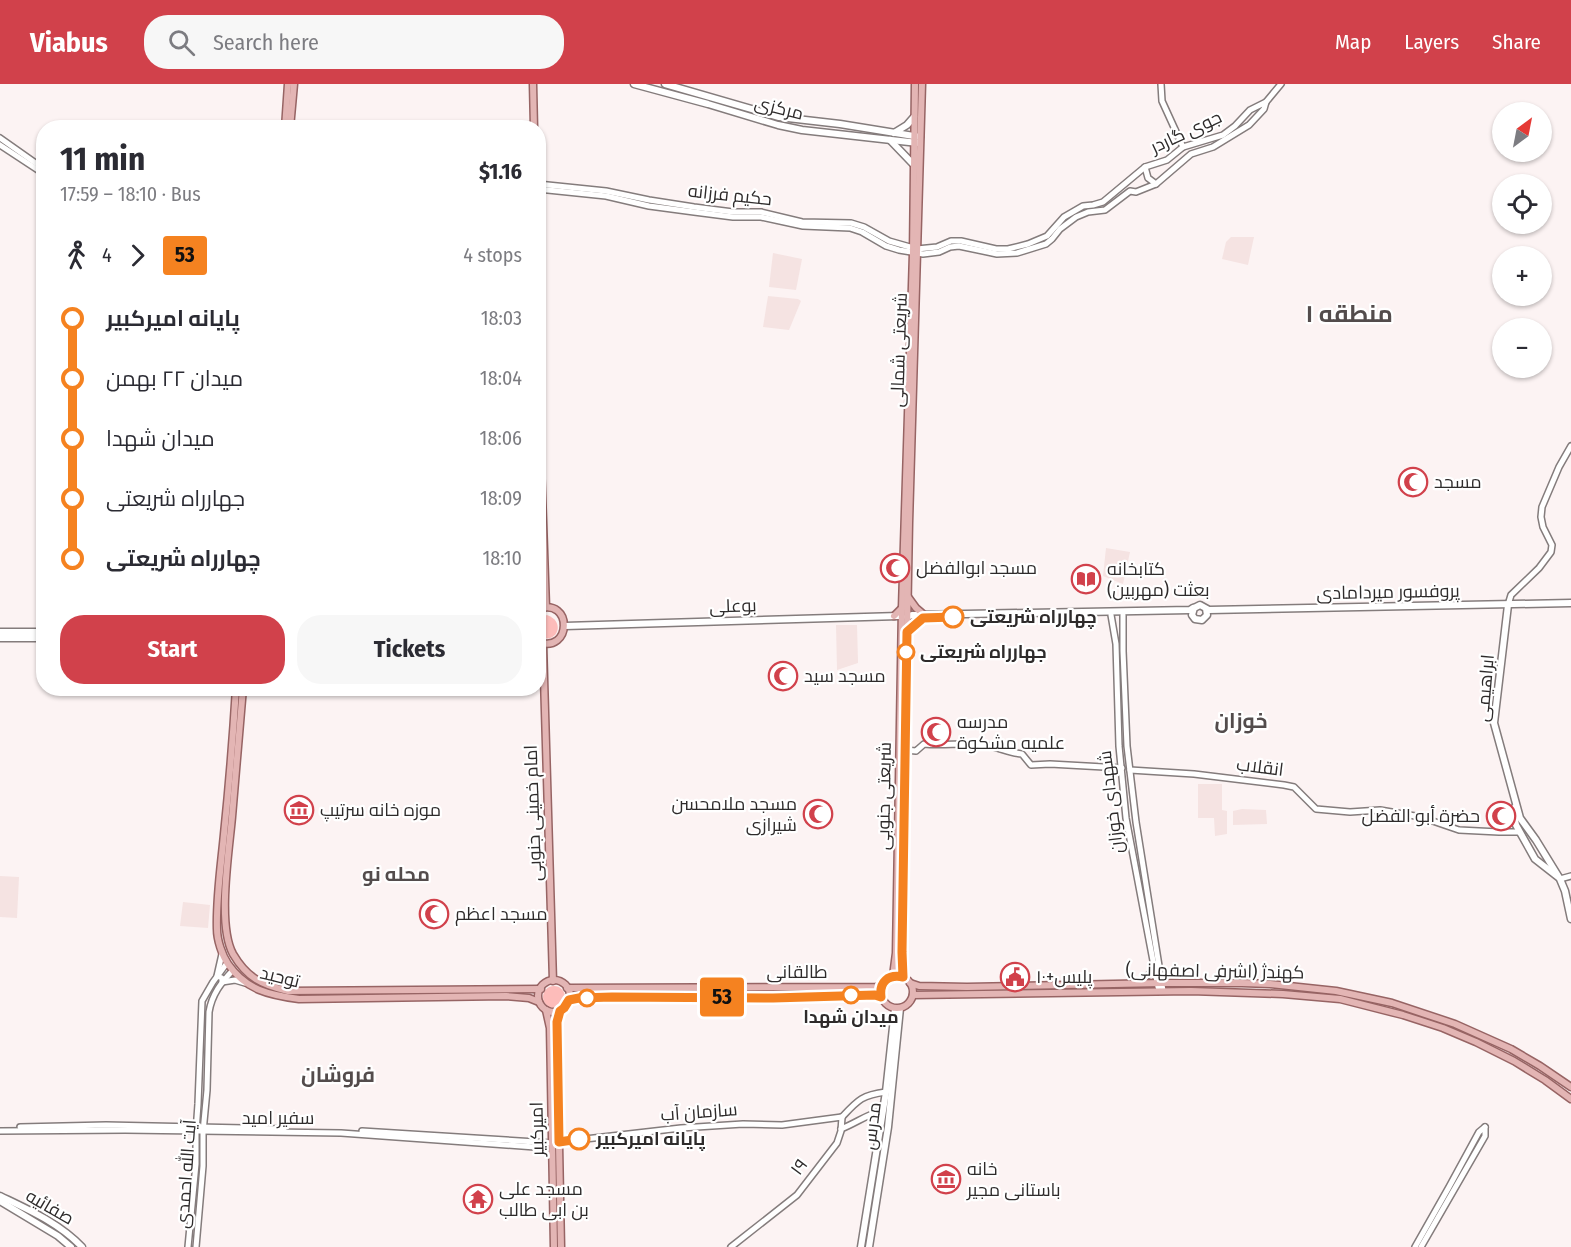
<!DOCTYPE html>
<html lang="en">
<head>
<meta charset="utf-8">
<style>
	body { margin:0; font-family:"Fira Sans Condensed",Cairo,sans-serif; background:#f7f7f7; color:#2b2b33; height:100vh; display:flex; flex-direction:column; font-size:22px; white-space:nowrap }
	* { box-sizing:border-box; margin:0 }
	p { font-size:20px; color:#7c7c81 }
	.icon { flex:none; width:33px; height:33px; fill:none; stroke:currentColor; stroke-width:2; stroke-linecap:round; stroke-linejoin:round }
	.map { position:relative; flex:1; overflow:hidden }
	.sheet { position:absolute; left:36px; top:36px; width:510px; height:576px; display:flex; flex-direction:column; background:#fff; border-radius:24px; box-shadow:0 2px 4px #0004 }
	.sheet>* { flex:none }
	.badge { padding:0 12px; border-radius:4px; font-size:21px; line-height:39px }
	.needle { width:39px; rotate:32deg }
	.fabs { position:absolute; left:1492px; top:18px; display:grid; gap:12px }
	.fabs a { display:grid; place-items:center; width:60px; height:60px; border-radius:50%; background:#fff; box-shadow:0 2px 4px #0004; font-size:30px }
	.map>.badge { position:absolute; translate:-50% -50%; box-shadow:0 0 0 3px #fff }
	.legs { display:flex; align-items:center; gap:9px; height:66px; padding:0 24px; font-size:20px }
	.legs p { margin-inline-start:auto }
	.overview { display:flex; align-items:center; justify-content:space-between; height:102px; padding:0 24px }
	h1 { font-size:33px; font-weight:700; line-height:45px }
	.button { display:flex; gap:12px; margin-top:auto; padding:12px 24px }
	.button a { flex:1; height:69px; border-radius:24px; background:#d1414b; color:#fff; font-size:24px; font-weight:700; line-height:69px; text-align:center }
	.button a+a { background:#f7f7f7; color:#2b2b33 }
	ul { padding:0 24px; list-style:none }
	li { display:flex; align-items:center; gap:21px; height:60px; font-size:22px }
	li i { display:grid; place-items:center; width:9px; height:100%; margin:0 8px; background:currentColor }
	li i::after { content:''; width:15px; height:15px; margin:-8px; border:4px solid; border-radius:50%; background:#fff }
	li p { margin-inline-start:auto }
	li:first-child i { background:linear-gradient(#0000 50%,currentColor 0) }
	li:last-child i { background:linear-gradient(currentColor 50%,#0000 0) }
	header { display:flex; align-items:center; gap:36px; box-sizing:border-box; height:84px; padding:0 30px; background:#d1414b; color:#fff }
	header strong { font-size:28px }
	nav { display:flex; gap:33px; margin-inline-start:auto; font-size:21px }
	.search { width:420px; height:54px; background:#f7f7f7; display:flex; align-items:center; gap:15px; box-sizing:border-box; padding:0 21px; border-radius:24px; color:#7c7c81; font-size:22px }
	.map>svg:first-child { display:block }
	.built { fill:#f5e3e2 }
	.green { fill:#fdbcba }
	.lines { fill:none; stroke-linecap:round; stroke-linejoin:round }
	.tertiary-casing { stroke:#847c7c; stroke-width:8 }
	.secondary-casing { stroke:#847c7c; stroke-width:9 }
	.primary-casing { stroke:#976464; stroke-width:9 }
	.tertiary { stroke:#fff; stroke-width:5 }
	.secondary { stroke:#fff; stroke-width:6 }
	.primary { stroke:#e3b5b4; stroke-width:6 }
	.line-1-casing { stroke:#fff; stroke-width:14 }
	.line-1 { stroke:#f58220; stroke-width:9 }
	.stop-1-dot { fill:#fff; stroke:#f58220; stroke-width:3 }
	.labels { text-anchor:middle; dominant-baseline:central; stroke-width:4.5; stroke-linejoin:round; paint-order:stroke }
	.street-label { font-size:18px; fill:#2e2b2b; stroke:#fff }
	.poi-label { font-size:18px; fill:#2e2b2b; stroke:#fff; text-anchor:start }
	.stop-label { font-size:18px; font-weight:bold; fill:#2e2b2b; stroke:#fff; text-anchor:start }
	.neighbourhood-label { font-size:20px; font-weight:bold; fill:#534c4c; stroke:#fff }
	.quarter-label { font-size:21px; font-weight:bold; fill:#534c4c; stroke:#fff }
	.district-label { font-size:24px; font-weight:bold; fill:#534c4c; stroke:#fff }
</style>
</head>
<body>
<header>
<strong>Viabus</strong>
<div class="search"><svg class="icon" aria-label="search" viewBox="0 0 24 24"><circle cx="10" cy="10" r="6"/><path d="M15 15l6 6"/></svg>Search here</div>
<nav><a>Map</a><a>Layers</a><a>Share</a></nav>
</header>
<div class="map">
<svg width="1571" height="1163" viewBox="0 0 1571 1163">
	<rect width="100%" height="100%" fill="#fcf3f3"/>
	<!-- built -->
	<g class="built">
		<polygon points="1231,153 1254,153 1248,181 1222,175 1226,158"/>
		<polygon points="773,169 802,175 796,206 769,203"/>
		<polygon points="768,212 798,215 801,217 789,246 763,243"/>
		<polygon points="1106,464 1130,468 1123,500 1103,492"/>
		<polygon points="836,541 857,541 858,577 858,579 837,586"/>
		<polygon points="1198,700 1222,700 1222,726 1227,727 1227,750 1215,752 1214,734 1198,734"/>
		<polygon points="1242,725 1266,726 1267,740 1233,741 1233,727"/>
		<polygon points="0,792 19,793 17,834 0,833"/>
		<polygon points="183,818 210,821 208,844 180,842"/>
	</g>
	<!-- green -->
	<g class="green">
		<path d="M 547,531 C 567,538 556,562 539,552 L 539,534 Z"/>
		<circle cx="554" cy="913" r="11"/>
	</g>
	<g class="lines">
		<!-- tertiary casing -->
		<g class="tertiary-casing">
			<g id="tertiary">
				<polyline points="1161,0 1162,17 1183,63"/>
				<polyline points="0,54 44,85"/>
				<polyline points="0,61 44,90"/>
				<polyline points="1145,83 1148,94 1156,100"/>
				<polyline points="538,100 606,107 649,116 694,123 733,128 761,128 802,138 851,139 864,143 889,157 917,165 937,163 951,157 961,157 996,165 1008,165 1028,160 1047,152 1064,133 1083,122 1093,121 1103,118 1145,83 1167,76 1183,63 1223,51 1235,42 1250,26 1266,18"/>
				<polyline points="538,105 606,112 649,122 694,128 733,133 761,133 803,142 850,144 862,148 886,162 899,166 923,170 939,168 950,163 959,162 997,170 1017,169 1046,160 1052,155 1060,145 1076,133 1088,128 1105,126 1130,107 1136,108 1156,100 1191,70 1213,63 1249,41 1264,25 1266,18 1281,0"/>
				<polyline points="1508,521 1511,511 1539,484 1551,468 1552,461 1543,443 1541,433 1542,423 1559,383 1571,362"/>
				<polyline points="1111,531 1116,560 1119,662 1126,734 1158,903"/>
				<polyline points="1123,531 1123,567 1127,662 1136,738 1163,907"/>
				<path d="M 905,666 L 916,667 L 924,660 C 944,662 965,658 985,661 C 998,663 1009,669 1022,670 L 1031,681 L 1050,680 L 1122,684"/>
				<polyline points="1130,686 1194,690 1284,701 1294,703 1316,725 1350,728 1380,726 1421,733 1459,746 1499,748 1519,748"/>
				<polyline points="1560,795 1571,792"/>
				<polyline points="222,870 217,892 222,894 222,898 235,896 245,899"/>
				<path d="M 1138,898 C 1146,895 1150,889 1155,884"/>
				<path d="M 842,1033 C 858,1016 862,1011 886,1008"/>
				<polyline points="20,1043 106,1041 284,1045"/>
				<path d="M 841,1045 C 856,1039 868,1030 883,1026"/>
				<polyline points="0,1047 125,1046 341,1049 535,1063 542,1066 552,1073"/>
				<polyline points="362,1047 552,1059"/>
				<polyline points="559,1058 681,1044 743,1040 782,1041 842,1033"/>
				<polyline points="188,1163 196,1080 196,1048 198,1020 202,917 213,898 227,879"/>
				<path d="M 196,1163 L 203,1082 L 203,1048 L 207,1006 L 209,928 C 212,910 221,899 233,886"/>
				<polyline points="731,1163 797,1111 837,1059 841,1047 842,1033"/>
				<polyline points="1415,1163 1449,1103 1479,1048 1485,1043"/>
				<polyline points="1421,1163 1485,1052 1485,1043"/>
			</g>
		</g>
		<!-- secondary casing -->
		<g class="secondary-casing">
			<g id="secondary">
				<polyline points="634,0 708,20 778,41 802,46 918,59"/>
				<polyline points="665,0 779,33 840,40 920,53"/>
				<polyline points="894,49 907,41 914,33"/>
				<polyline points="890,56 914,81"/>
				<polyline points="1508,521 1494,639 1520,734 1536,756 1560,795 1565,807 1571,835"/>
				<polyline points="1206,525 1207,531 1202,536 1195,535 1192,531 1194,524 1200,521 1209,526 1571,519"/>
				<polyline points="907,533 912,531 1190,526 1193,524"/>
				<polyline points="565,542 899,532"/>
				<polyline points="0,548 44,548"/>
				<polyline points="0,554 44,554"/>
				<polyline points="1515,723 1514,730 1516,741 1535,775 1558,793"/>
				<path d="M 0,1112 C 29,1126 59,1139 82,1163"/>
				<polyline points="0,1117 58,1152 71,1163"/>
				<polyline points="861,1163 886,1008 895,925"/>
				<polyline points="869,1163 888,1043 900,924"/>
			</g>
		</g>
		<!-- primary casing -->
		<g class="primary-casing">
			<g id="primary">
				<polyline points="533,0 534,44"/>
				<polyline points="285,44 288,0"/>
				<polyline points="290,44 294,0"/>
				<polyline points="538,295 546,523"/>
				<polyline points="908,513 916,524 923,530"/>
				<path d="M 538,525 C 573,513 572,570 538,558"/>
				<polyline points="894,532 902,524"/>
				<polyline points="907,548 923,534"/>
				<polyline points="543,560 553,897"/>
				<path d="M 236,604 C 233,653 229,702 224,750 C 221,782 216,814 217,845 C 217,856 222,871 228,880 C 246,906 269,911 299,915 L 506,912 L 529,914 L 539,918"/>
				<path d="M 243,604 C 239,647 236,690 232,733 C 229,767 217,841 233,870 C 247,894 262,901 288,907 L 541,905"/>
				<circle cx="897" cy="908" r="16"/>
				<polyline points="893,892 896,869 902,523 913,169 915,0"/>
				<polyline points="903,893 901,868 909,439 922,0"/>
				<circle cx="554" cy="912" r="16"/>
				<polyline points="910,899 919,902 967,903 1162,899 1242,899 1270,900 1336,907 1392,919 1455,940 1511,965 1540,982 1571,1003"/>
				<polyline points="567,904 876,903 882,901"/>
				<polyline points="913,911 1191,907 1283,910 1340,915 1403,931 1443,944 1476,958 1514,977 1545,996 1571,1015"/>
				<polyline points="569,917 579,914 612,913 773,914 875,911 881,913"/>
				<polyline points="546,926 550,944 554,1163"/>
				<polyline points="560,927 557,938 557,957 561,1163"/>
			</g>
		</g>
		<!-- tertiary -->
		<use href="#tertiary" class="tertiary"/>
		<!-- secondary -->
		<use href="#secondary" class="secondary"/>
		<!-- primary -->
		<use href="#primary" class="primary"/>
	</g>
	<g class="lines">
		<!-- line-1 casing -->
		<g class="line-1-casing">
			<path id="line-1" d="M 579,1055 L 559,1058 L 557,938 L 560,927 L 564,924 L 569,916 L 579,914 L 612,913 L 773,914 L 875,911 L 881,913 C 879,898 888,890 903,893 L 902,868 L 907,548 L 923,534 L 953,533"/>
		</g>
		<!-- line-1 -->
		<use href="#line-1" class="line-1"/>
	</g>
	<!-- icons -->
	<defs>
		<g id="mosque-ring" transform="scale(1.5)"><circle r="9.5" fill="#fff" stroke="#d1414b" stroke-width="1.5"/><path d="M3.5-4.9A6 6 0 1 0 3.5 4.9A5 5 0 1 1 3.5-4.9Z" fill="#d1414b"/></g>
		<g id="library-ring" transform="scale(1.5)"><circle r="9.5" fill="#fff" stroke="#d1414b" stroke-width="1.5"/><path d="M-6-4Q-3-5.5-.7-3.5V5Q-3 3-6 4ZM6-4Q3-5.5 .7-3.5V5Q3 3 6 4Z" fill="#d1414b"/></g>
		<g id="museum-ring" transform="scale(1.5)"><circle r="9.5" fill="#fff" stroke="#d1414b" stroke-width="1.5"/><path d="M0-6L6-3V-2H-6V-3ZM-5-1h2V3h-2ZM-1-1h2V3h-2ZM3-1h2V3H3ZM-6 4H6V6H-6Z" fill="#d1414b"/></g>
		<g id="civic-ring" transform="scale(1.5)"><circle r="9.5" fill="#fff" stroke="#d1414b" stroke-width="1.5"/><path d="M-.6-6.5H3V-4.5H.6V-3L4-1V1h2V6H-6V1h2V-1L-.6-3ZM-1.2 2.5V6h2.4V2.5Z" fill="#d1414b"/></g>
		<g id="temple-ring" transform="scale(1.5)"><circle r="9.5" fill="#fff" stroke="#d1414b" stroke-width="1.5"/><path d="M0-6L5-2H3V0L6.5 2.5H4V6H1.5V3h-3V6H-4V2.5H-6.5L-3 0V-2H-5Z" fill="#d1414b"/></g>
	</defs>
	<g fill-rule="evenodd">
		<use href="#mosque-ring" x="1413" y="398"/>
		<use href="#mosque-ring" x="895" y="484"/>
		<use href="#library-ring" x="1086" y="495"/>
		<use href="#mosque-ring" x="783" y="592"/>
		<use href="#mosque-ring" x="936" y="648"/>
		<use href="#museum-ring" x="299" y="726"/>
		<use href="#mosque-ring" x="818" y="730"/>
		<use href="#mosque-ring" x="1501" y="732"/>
		<use href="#mosque-ring" x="434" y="830"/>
		<use href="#civic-ring" x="1015" y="893"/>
		<use href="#museum-ring" x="946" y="1095"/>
		<use href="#temple-ring" x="478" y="1115"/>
	</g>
	<!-- markers -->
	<g class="stop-1-dot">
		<circle cx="953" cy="533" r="10"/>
		<circle cx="906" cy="568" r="8"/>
		<circle cx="851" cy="911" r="8"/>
		<circle cx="587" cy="914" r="8"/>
		<circle cx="579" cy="1055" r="10"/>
	</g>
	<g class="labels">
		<!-- street labels -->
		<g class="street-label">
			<text transform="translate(779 24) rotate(14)">مرکزی</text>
			<text transform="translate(1186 48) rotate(-25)">جوی گاردر</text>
			<text transform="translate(730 111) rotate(6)">حکیم فرزانه</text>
			<text transform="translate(899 266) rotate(-88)">شریعتی شمالی</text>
			<text transform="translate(1388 508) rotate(-1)">پروفسور میردامادی</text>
			<text transform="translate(733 522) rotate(-2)">بوعلی</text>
			<text transform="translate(1485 604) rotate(-85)">ابراهیمی</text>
			<text transform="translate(1260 683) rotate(7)">انقلاب</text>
			<text transform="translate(884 712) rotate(-89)">شریعتی جنوبی</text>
			<text transform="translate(1111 718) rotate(-97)">شهدای خوزان</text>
			<text transform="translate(533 729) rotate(-92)">امام خمینی جنوبی</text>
			<text transform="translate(1215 887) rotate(1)">کهندژ (اشرفی اصفهانی)</text>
			<text x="797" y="888">طالقانی</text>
			<text transform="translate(280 893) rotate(14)">توحید</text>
			<text transform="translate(699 1028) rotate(-4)">سازمان آب</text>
			<text x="278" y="1034">سفیر امید</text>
			<text transform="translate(872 1042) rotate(-83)">مدرس</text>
			<text transform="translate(537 1045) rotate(-91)">امیرکبیر</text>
			<text transform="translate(799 1083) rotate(-53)">۱۹</text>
			<text transform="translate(186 1090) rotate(-86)">آیت الله احمدی</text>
			<text transform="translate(50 1123) rotate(30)">صفائیه</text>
		</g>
		<!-- poi labels -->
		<g class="poi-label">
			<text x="1434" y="398">مسجد</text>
			<text x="916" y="484">مسجد ابوالفضل</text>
			<text x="1107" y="485">کتابخانه<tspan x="1107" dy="21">بعثت (مهربین)</tspan></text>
			<text x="804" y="592">مسجد سید</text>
			<text x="957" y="638">مدرسه<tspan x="957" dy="21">علمیه مشکوة</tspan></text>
			<text x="797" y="720" text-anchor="end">مسجد ملامحسن<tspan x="797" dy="21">شیرازی</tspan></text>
			<text x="320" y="726">موزه خانه سرتیپ</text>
			<text x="1480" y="732" text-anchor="end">حضرة أبو الفضل</text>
			<text x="455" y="830">مسجد اعظم</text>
			<text x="1036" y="893">پلیس+۱۰</text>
			<text x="967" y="1085">خانه<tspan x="967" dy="21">باستانی مجیر</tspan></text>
			<text x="499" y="1105">مسجد علی<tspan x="499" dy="21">بن ابی طالب</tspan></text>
		</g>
		<!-- stop labels -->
		<g class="stop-label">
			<text x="970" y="533">چهارراه شریعتی</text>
			<text x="920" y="568">جهارراه شریعتی</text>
			<text x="851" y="933" text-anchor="middle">میدان شهدا</text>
			<text x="596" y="1055">پایانه امیرکبیر</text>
		</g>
		<!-- neighbourhood labels -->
		<g class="neighbourhood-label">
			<text x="396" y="790">محله نو</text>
		</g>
		<!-- quarter labels -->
		<g class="quarter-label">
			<text x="1241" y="637">خوزان</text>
			<text x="338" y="991">فروشان</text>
		</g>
		<!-- district labels -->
		<g class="district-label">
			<text x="1349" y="230">منطقه ۱</text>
		</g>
	</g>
</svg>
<div class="fabs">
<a><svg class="needle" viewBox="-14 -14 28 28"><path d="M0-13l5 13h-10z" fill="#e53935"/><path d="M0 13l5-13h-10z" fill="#7c7c81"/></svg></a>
<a><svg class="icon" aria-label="locate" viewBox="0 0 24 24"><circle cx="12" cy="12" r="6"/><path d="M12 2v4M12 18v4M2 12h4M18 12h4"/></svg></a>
<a>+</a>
<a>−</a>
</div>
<b class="badge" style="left:722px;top:913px;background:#f58220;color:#111">53</b>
<section class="sheet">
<div class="overview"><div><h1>11 min</h1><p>17:59 – 18:10 · Bus</p></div><b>$1.16</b></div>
<div class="legs"><svg class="icon" aria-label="walk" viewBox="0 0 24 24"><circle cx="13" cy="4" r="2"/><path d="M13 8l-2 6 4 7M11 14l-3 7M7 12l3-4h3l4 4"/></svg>4<svg class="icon" aria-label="forward" viewBox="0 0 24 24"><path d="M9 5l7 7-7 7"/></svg><b class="badge" style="background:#f58220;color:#111">53</b><p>4 stops</p></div>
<ul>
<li><i style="color:#f58220"></i><b>پایانه امیرکبیر</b><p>18:03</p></li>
<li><i style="color:#f58220"></i><span>میدان ۲۲ بهمن</span><p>18:04</p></li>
<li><i style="color:#f58220"></i><span>میدان شهدا</span><p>18:06</p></li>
<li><i style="color:#f58220"></i><span>جهارراه شریعتی</span><p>18:09</p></li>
<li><i style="color:#f58220"></i><b>چهارراه شریعتی</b><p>18:10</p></li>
</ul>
<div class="button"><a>Start</a><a>Tickets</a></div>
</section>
</div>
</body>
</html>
